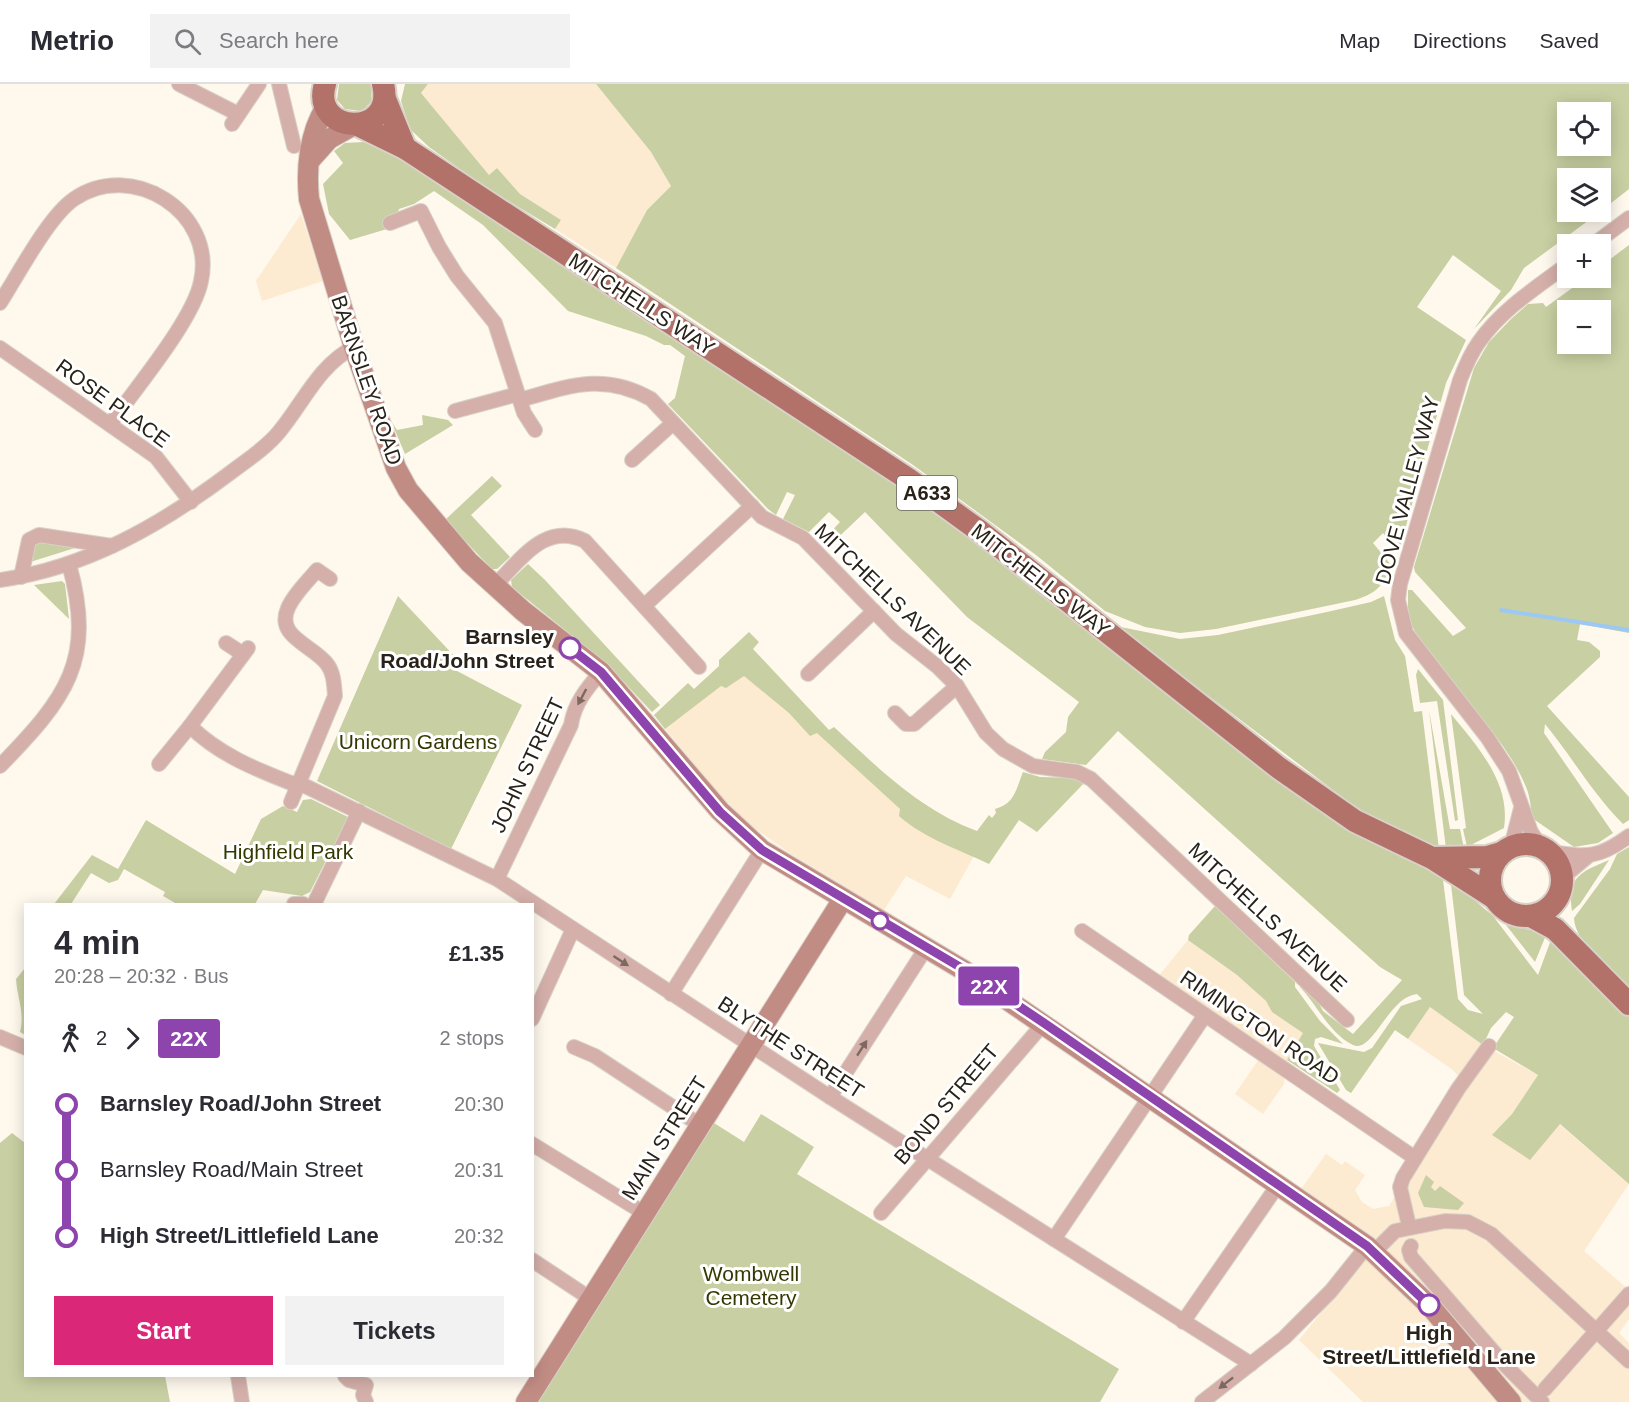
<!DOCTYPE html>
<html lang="en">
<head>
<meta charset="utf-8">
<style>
	body { margin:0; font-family:Arial,sans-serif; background:#f2f2f3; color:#2b2b33; height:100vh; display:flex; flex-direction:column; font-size:22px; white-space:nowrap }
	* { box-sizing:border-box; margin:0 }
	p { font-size:20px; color:#7c7c81 }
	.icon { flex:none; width:33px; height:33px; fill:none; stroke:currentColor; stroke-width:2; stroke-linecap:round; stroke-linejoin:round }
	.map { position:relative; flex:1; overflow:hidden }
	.sheet { position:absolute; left:24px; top:819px; width:510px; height:474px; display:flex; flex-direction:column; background:#fff; border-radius:0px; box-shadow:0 3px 15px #0003 }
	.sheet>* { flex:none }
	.badge { padding:0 12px; border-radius:4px; font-size:21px; line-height:39px }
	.buttons { position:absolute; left:1557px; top:18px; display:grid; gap:12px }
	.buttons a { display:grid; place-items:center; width:54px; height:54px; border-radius:0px; background:#fff; box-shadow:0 3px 15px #0003; font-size:30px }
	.map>.badge { position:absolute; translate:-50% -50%; box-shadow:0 0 0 3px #fff }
	.legs { display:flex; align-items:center; gap:9px; height:66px; padding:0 30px; font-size:20px }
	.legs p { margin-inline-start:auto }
	.overview { display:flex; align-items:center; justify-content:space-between; height:102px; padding:0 30px }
	h1 { font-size:33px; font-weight:700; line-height:45px }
	.action { display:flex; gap:12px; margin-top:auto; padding:12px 30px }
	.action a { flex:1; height:69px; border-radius:0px; background:#db2777; color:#fff; font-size:24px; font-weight:700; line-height:69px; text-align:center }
	.action a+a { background:#f2f2f3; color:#2b2b33 }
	ul { padding:0 30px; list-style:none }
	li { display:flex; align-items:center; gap:21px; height:66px; font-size:22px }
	li i { display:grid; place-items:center; width:9px; height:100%; margin:0 8px; background:currentColor }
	li i::after { content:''; width:15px; height:15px; margin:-8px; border:4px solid; border-radius:50%; background:#fff }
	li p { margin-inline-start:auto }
	li:first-child i { background:linear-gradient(#0000 50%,currentColor 0) }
	li:last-child i { background:linear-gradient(currentColor 50%,#0000 0) }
	header { display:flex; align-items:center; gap:36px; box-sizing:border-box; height:84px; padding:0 30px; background:#fff; border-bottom:2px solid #e1e1e2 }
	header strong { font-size:28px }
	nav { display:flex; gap:33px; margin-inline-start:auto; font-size:21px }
	.search { width:420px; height:54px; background:#f2f2f3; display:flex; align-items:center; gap:15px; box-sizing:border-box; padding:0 21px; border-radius:0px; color:#7c7c81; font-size:22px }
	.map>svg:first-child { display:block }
	.built { fill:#fcebd0 }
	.green { fill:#c8cfa2; fill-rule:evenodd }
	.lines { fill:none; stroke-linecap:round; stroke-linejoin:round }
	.stream { stroke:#9cc8f4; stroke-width:4 }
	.street-casing { stroke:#d8d1c7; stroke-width:16 }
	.secondary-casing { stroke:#d8d1c7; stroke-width:22 }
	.primary-casing { stroke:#d8d1c7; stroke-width:26 }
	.street { stroke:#d5b0aa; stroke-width:14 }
	.secondary { stroke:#c18c84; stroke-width:20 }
	.primary { stroke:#b27269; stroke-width:22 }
	.oneway { fill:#7e6961 }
	.line-1-casing { stroke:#fff; stroke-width:14 }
	.line-1 { stroke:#8e44ad; stroke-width:9 }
	.stop-1-dot { fill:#fff; stroke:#8e44ad; stroke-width:3 }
	.labels { text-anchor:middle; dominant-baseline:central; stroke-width:6; stroke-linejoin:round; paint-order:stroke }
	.shield { fill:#fff; stroke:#68645d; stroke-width:1.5 }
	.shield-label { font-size:20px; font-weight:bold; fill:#282218 }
	.street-label { font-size:21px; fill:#282218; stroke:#fff }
	.stop-label { font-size:21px; font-weight:bold; fill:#282218; stroke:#fff; text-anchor:end }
	.park-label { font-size:21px; fill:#343900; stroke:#fff }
</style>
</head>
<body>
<header>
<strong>Metrio</strong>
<div class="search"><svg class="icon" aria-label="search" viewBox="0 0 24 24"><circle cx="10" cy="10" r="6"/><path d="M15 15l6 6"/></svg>Search here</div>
<nav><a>Map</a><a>Directions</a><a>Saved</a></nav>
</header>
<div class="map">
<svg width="1629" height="1318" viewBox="0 0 1629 1318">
	<rect width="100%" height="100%" fill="#fff8ed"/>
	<!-- built -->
	<g class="built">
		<polygon points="428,0 596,0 651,68 671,102 647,126 616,184 555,145 561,136 520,110 497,84 489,91 421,9"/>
		<polygon points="301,130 323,197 262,217 256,197"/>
		<polygon points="737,574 900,725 974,772 950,815 906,792 884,826 788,768 749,740 720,711 661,640"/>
		<polygon points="1188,856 1237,891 1266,917 1272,928 1304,949 1286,978 1284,1000 1263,1030 1235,1010 1265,966 1157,894"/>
		<polygon points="1430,923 1483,961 1538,991 1512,1030 1493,1052 1559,1040 1629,1100 1584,1167 1629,1206 1629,1235 1619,1249 1629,1259 1629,1318 1363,1318 1299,1256 1367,1172 1301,1105 1326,1070 1342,1081 1345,1077 1365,1091 1355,1106 1362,1118 1373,1125 1389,1122 1465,1000 1453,986 1408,955"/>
	</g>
	<!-- green -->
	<g class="green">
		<polygon points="339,0 371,0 371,18 362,27 345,25 337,16"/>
		<polygon points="405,0 428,0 421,9 489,91 497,84 520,110 561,136 555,145 487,104 429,63 410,45 401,17"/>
		<path d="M 596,0 L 1629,0 L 1629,105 L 1601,127 L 1600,94 L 1568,94 L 1568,128 L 1600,128 L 1524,184 L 1511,206 L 1474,245 L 1501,207 L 1453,171 L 1417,223 L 1466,256 L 1446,299 L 1400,463 L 1397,467 L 1383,449 L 1373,459 L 1391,481 C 1383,502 1377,509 1355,516 L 1216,545 L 1180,549 L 1145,543 L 1105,527 L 1036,471 L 913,381 L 616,184 L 647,126 L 671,102 L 651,68 ZM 1600,28 L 1600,62 L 1568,62 L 1568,28 Z"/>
		<path d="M 363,58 L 383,66 L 386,61 L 908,402 L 1349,740 L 1391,767 L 1442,788 L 1458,915 L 1468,926 L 1483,930 L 1464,911 L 1450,792 L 1458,802 L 1493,832 L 1538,891 L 1552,853 L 1629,931 L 1629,1100 L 1560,1040 L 1530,1076 L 1492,1051 L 1512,1030 L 1538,991 L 1493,964 L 1514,933 L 1506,928 L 1491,944 L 1483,961 L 1430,923 L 1408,955 L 1395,946 L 1351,1009 L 1346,1006 L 1318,959 L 1364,968 L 1372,964 L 1401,922 L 1422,915 L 1417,910 C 1388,913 1373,970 1353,961 C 1330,950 1317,921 1300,903 L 1302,901 L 1315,912 L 1323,927 L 1353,950 L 1402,896 L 1380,883 L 1118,647 L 1086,681 L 1042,675 L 1045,668 L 1066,648 L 1068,633 L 1079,618 L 967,533 L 865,428 L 828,463 L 816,453 L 820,449 L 826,453 L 840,438 L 829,428 L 809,448 L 783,435 L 795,411 L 787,408 L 776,431 L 768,425 L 668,320 L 675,314 L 685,272 L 670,261 L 664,261 L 646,252 L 568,227 L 483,141 L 434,107 L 414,120 L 399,125 L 397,131 L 384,134 L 387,145 L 350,156 L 329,130 L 323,100 L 343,79 L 334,67 L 345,59 Z"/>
		<path d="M 1629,161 L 1629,549 L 1580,540 L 1577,556 L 1589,558 L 1600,567 L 1600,573 L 1547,622 L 1629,713 L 1629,736 L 1623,740 C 1593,710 1572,673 1545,640 L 1544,649 L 1613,749 L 1598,759 L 1574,763 L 1532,734 C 1531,724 1530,712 1526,703 C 1501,642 1441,601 1412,542 C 1407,531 1408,518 1408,506 L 1412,506 L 1453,552 L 1466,544 L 1415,488 L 1414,483 L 1474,284 L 1489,258 L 1510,236 L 1528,220 L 1543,219 L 1546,223 L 1586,194 L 1600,194 L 1601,182 ZM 1568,226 L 1600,226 L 1600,260 L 1568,260 Z"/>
		<polygon points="422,331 448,336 453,341 405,370 391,337 397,346 423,341"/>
		<polygon points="492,392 502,402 471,431 510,473 497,485 492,485 445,436"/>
		<polygon points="38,458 78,463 27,479 33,461"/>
		<polygon points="528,480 545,496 660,621 652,628 607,580 512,503 511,496"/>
		<polygon points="62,497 65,500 69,535 34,501"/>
		<polygon points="398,512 457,575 457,587 522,621 451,765 317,697"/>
		<polygon points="1384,512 1395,556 1405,572 1414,628 1422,627 1439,765 1386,742 1349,718 1116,542 1180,555 1218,551 1327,528 1371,518"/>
		<path d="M 749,548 L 759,558 L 753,565 L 829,646 L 834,643 C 877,683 920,726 977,747 L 989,731 L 992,734 L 996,729 L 995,725 C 1015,720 1016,705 1023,688 L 1040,693 L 1078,694 L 1086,697 L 1037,748 L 1019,736 L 989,780 C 958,765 925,755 899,732 L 900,725 L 817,649 L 810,652 L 789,629 L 744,592 L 726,604 L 721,602 L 665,645 L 654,631 L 688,599 L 694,605 L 719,582 L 719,576 Z"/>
		<polygon points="1418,585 1443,616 1458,736 1455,737 1437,617 1420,619 1416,591"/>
		<polygon points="1429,626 1450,745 1460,745 1464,765 1446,765"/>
		<path d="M 1451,630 C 1478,663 1511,699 1504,744 L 1467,763 L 1463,745 L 1466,744 Z"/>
		<polygon points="311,715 348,733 310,808 302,812 263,806 255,820 177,820 163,812 165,808 124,785 118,796 109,799 91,789 71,820 54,820 92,771 118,785 146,736 235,790 261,735 283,722 297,728 303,716"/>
		<path d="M 1629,763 L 1629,907 C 1613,891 1574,857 1574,834 L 1610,785 L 1617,770 Z"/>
		<path d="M 1609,776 L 1580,820 L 1572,827 C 1567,792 1581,788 1609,776 Z"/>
		<polygon points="1215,822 1295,898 1295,903 1320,937 1343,960 1321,953 1315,955 1314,962 1340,1006 1337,1009 1287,976 1303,949 1272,928 1266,917 1237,891 1188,856 1189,851"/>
		<path d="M 1506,841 C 1520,845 1533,845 1546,851 L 1535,878 Z"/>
		<path d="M 25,884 L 25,951 L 20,948 C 25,928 17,914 16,895 Z"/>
		<polygon points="761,1030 814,1063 797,1090 1119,1285 1100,1318 538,1318 714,1039 744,1058"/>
		<polygon points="12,1049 25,1059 26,1292 165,1292 170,1318 0,1318 0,1059"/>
		<polygon points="1426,1091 1434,1098 1431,1103 1435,1107 1440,1102 1464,1119 1458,1126 1424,1123 1418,1109"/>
	</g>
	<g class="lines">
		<!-- stream -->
		<polyline class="stream" points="1501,526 1629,546"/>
		<!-- street casing -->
		<g class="street-casing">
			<g id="street">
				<polyline points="179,0 238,30"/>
				<polyline points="279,0 294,62"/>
				<polyline points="232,40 259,0"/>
				<polyline points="390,139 421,127 439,163 457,192 495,239 524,329 535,346"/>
				<polyline points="1594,160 1629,134"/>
				<path d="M 0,219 C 18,191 48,133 74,115 C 131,75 216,128 201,197 C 194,235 135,305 111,339"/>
				<polyline points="0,264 156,373 191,418"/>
				<path d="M 520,316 C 569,302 604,288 651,315 L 762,433 L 803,454 L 896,550 L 938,583 L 957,602 L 986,649 L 1003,665 L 1033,682 L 1077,688 L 1091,695 L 1347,936"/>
				<polyline points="455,327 518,310"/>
				<polyline points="632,376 673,339"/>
				<polyline points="21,493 29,456 39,451 112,462"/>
				<path d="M 0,496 C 86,484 161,441 230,389 C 247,376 266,364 279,348 C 304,318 318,282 354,263"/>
				<path d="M 494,502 C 521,476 545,437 585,457 L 699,583"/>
				<polyline points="644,522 752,422"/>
				<polyline points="226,559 243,570"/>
				<path d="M 248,564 L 190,642 C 218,670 255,685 291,699 L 299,699 L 497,795 L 830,1013 L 1251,1280"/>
				<polyline points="808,590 874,527"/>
				<polyline points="895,629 906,640 914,640 957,602"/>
				<polyline points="159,680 190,642"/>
				<path d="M 0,682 C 66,614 96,577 69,480"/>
				<path d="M 291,718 L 335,612 C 334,601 334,589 327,580 C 313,561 275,553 288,524 C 294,510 308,497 317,486 L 330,495"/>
				<polyline points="1511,763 1521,724"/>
				<path d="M 1541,763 L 1531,748 L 1509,687 L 1487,653 L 1406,549 L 1398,516 L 1400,500 L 1460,296 C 1465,283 1471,269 1479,258 C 1501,226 1537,203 1568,180"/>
				<path d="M 1550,768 C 1587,773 1598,775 1629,752"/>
				<polyline points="1562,794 1587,773"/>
				<path d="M 497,795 L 571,641 C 574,620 587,604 601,588"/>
				<polyline points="294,820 303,820"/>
				<polyline points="314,820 359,727"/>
				<polyline points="1082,847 1415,1074"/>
				<polyline points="671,910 762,766"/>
				<polyline points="532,935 573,845"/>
				<polyline points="0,953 26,964"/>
				<polyline points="574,963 595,972 700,1041"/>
				<polyline points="830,1013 926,864"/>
				<polyline points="532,1060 644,1129"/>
				<polyline points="881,1129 1044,939"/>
				<polyline points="1409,1142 1400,1103 1403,1094 1458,1005 1489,962"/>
				<polyline points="1054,1155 1205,931"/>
				<polyline points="1411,1162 1409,1166 1411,1173 1506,1282 1542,1318"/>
				<polyline points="1374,1168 1395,1147 1445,1137 1468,1138 1491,1150 1629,1277"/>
				<polyline points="532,1176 591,1215"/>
				<polyline points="1183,1238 1278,1101"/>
				<polyline points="238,1292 242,1318"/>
				<polyline points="345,1292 349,1296 366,1301 363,1311 366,1318"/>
				<polyline points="1545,1305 1629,1210"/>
				<polyline points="1202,1318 1284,1254 1331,1207 1367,1162"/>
			</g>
		</g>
		<!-- secondary casing -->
		<g class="secondary-casing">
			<g id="secondary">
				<path d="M 326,23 C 309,49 306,85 309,115 L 354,263 L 396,384 L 408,406 L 469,478 L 523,527 L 601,588 L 720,727 L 762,766 L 965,887 L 1367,1162 L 1430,1222 L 1511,1318"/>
				<polyline points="311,75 329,55 354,41"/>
				<polyline points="526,1318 843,815"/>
			</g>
		</g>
		<!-- primary casing -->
		<g class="primary-casing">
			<g id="primary">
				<path d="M 325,0 C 310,51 396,55 383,0"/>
				<polyline points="385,15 405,64"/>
				<polyline points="358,41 405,64 908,395 981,448 1279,684 1355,737 1432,774 1493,813"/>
				<circle cx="1526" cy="796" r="36"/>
				<polyline points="1433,774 1487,773 1501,769"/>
				<polyline points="1531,832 1555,845 1629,920"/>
			</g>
		</g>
		<!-- street -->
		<use href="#street" class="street"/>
		<!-- secondary -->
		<use href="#secondary" class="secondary"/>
		<!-- primary -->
		<use href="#primary" class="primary"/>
	</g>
	<!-- one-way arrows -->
	<defs><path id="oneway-solid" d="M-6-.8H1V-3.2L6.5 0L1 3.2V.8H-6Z" transform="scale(1.5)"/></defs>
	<g class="oneway">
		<use href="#oneway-solid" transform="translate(582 613) rotate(118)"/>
		<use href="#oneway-solid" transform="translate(621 877) rotate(33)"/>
		<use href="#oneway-solid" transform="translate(862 964) rotate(-57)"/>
		<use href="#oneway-solid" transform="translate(1226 1299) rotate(142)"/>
	</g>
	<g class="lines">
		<!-- line-1 casing -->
		<g class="line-1-casing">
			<polyline id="line-1" points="570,564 601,588 720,728 762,766 965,886 1044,939 1367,1162 1429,1221"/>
		</g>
		<!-- line-1 -->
		<use href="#line-1" class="line-1"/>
	</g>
	<!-- markers -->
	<g class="stop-1-dot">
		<circle cx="570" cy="564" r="10"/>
		<circle cx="880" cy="837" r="8"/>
		<circle cx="1429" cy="1221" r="10"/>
	</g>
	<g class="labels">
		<!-- shield labels -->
		<rect class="shield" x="897" y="392" width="60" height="34" rx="4.5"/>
		<g class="shield-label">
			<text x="927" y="409">A633</text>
		</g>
		<!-- street labels -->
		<g class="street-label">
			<text transform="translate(642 220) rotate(33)">MITCHELLS WAY</text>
			<text transform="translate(367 296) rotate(71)">BARNSLEY ROAD</text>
			<text transform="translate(113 319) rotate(36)">ROSE PLACE</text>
			<text transform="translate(1407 406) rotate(-75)">DOVE VALLEY WAY</text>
			<text transform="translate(1041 496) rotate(38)">MITCHELLS WAY</text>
			<text transform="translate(893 515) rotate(44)">MITCHELLS AVENUE</text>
			<text transform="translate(527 681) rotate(-65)">JOHN STREET</text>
			<text transform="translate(1268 833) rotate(43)">MITCHELLS AVENUE</text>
			<text transform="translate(1260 943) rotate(34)">RIMINGTON ROAD</text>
			<text transform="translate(791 963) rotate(33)">BLYTHE STREET</text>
			<text transform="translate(946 1020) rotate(-50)">BOND STREET</text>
			<text transform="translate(664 1054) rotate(-58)">MAIN STREET</text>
		</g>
		<!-- stop labels -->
		<g class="stop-label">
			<text x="554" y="552">Barnsley<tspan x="554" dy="24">Road/John Street</tspan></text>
			<text x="1429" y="1248" text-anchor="middle">High<tspan x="1429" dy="24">Street/Littlefield Lane</tspan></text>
		</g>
		<!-- park labels -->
		<g class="park-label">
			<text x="418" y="657">Unicorn Gardens</text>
			<text x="288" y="767">Highfield Park</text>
			<text x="751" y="1189">Wombwell<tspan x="751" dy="24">Cemetery</tspan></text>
		</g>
	</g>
</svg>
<div class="buttons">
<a><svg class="icon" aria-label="locate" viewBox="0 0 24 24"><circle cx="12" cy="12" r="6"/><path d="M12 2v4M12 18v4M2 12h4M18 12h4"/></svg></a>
<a><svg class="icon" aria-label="layers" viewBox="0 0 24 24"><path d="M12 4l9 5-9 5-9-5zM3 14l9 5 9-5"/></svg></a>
<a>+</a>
<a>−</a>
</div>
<b class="badge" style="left:989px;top:902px;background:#8e44ad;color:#fff">22X</b>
<section class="sheet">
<div class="overview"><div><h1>4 min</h1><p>20:28 – 20:32 · Bus</p></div><b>£1.35</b></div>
<div class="legs"><svg class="icon" aria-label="walk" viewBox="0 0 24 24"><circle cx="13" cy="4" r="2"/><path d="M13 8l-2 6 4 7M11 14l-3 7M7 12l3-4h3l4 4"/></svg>2<svg class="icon" aria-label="forward" viewBox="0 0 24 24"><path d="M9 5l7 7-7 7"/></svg><b class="badge" style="background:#8e44ad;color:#fff">22X</b><p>2 stops</p></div>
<ul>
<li><i style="color:#8e44ad"></i><b>Barnsley Road/John Street</b><p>20:30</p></li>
<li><i style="color:#8e44ad"></i><span>Barnsley Road/Main Street</span><p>20:31</p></li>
<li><i style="color:#8e44ad"></i><b>High Street/Littlefield Lane</b><p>20:32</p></li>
</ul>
<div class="action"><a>Start</a><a>Tickets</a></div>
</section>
</div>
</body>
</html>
